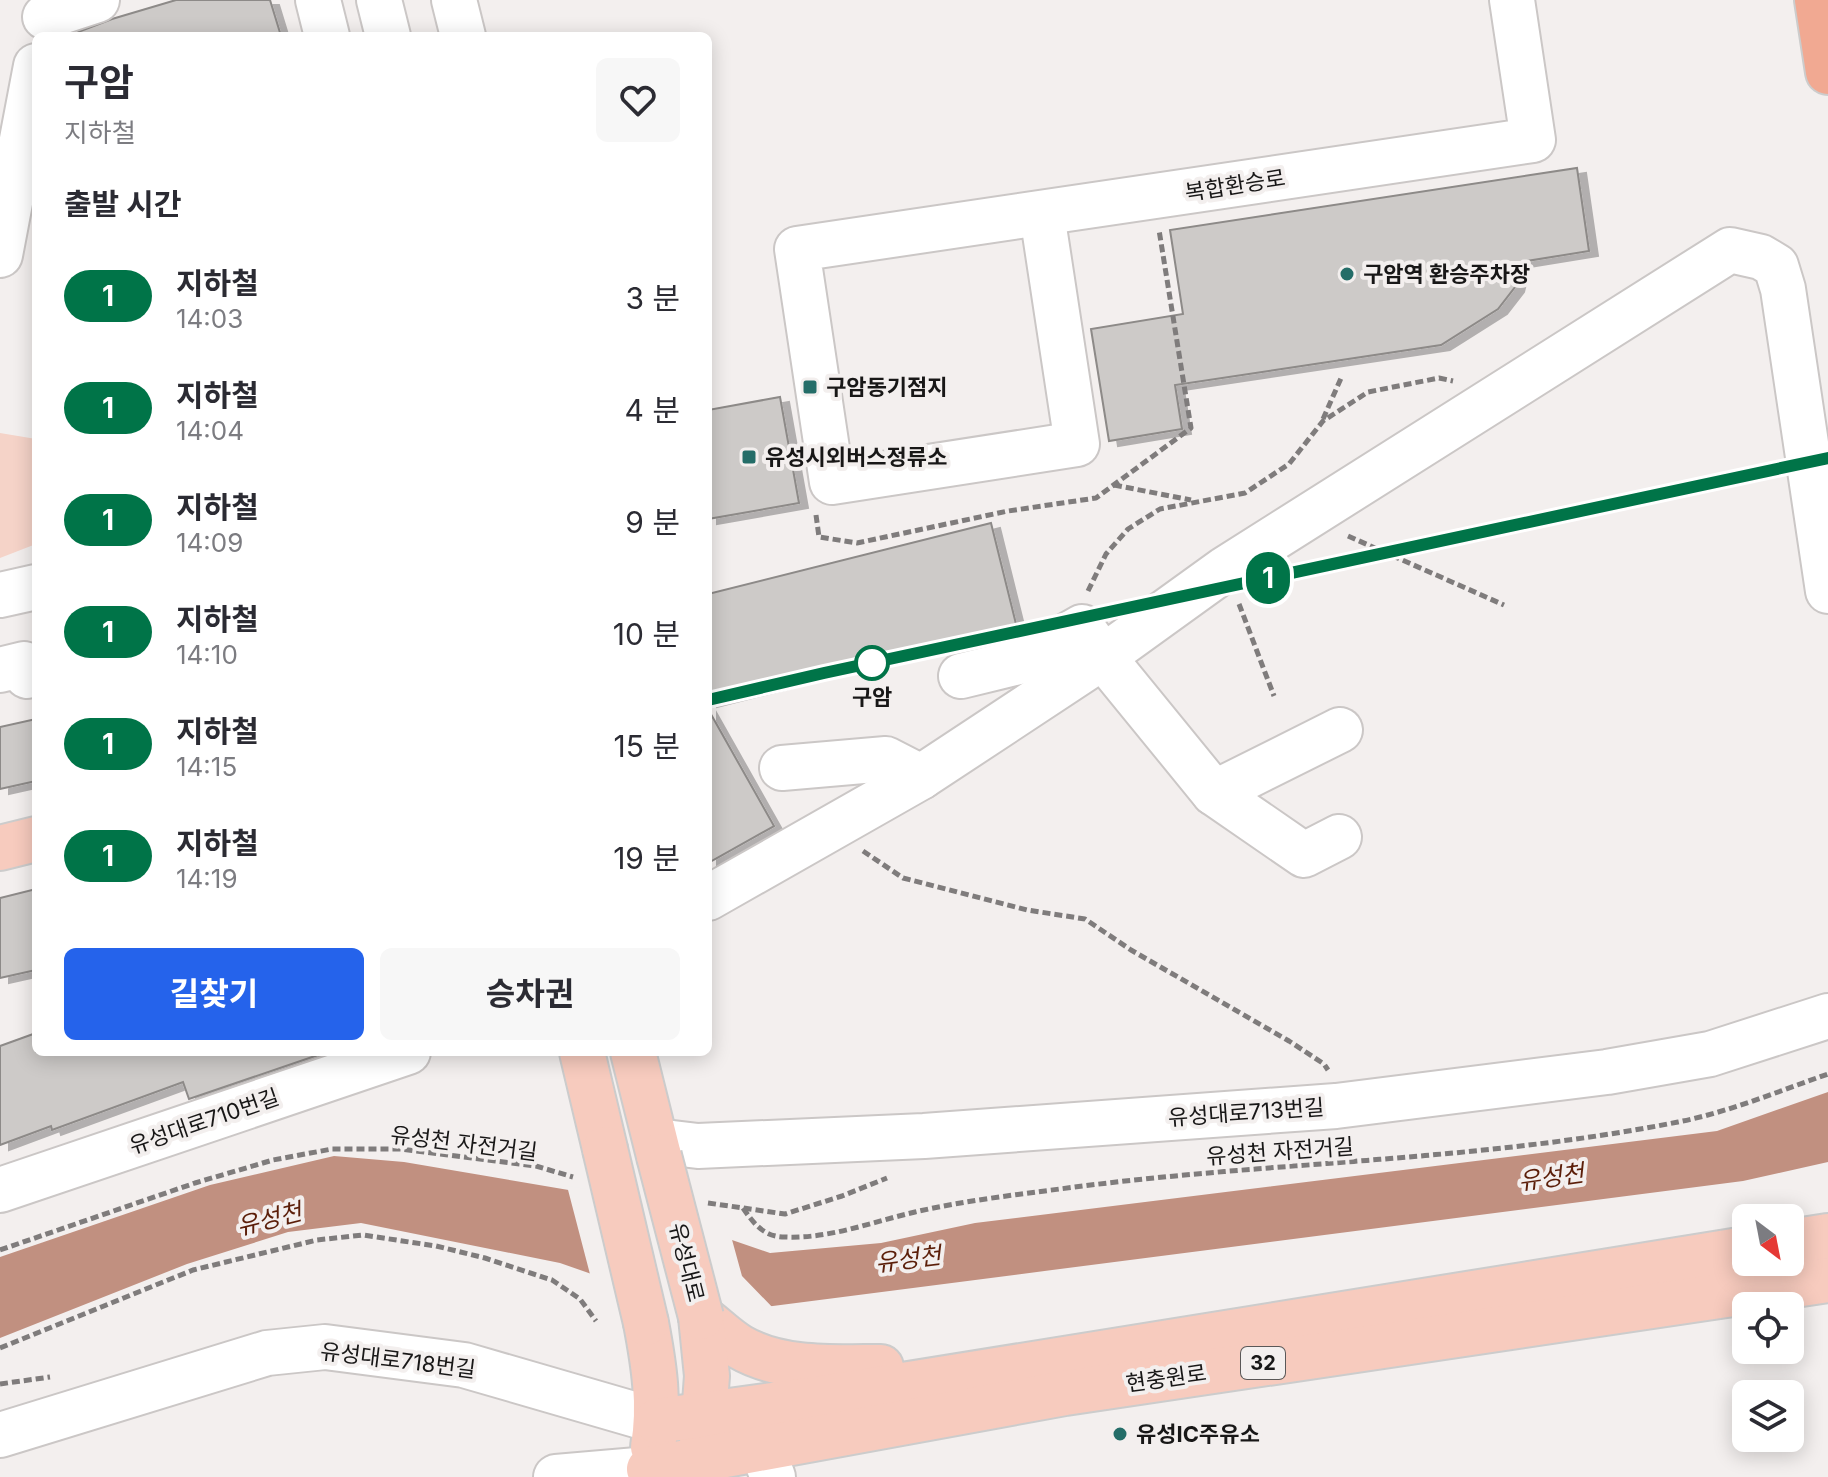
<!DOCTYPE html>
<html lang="ko">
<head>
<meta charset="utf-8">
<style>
	body { margin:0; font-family:Inter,"Noto Sans KR",sans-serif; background:#f7f7f7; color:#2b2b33; height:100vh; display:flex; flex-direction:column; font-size:30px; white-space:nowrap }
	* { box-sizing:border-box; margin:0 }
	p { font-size:26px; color:#7c7c81 }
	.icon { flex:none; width:44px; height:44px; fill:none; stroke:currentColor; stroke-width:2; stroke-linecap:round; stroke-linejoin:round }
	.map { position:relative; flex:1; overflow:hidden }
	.drawer { position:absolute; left:32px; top:32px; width:680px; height:1024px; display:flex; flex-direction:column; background:#fff; border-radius:12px; box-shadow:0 4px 20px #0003 }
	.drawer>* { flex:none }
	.badge { padding:0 16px; border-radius:26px; font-size:28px; line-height:52px }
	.needle { width:52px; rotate:148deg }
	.fabs { position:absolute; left:1732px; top:1204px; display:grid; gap:16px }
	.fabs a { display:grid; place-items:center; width:72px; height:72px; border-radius:12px; background:#fff; box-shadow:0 4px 20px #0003; font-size:40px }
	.map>.badge { position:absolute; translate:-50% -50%; box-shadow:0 0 0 4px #fff }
	h2 { padding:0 32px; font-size:30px; line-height:72px }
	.round { display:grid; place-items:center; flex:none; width:84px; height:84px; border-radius:12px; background:#f7f7f7 }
	.head { display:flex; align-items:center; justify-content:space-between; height:136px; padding:0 32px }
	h1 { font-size:38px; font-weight:700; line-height:60px }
	.button { display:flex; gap:16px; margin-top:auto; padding:16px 32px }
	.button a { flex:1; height:92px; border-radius:12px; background:#2563eb; color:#fff; font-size:32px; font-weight:700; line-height:92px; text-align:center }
	.button a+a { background:#f7f7f7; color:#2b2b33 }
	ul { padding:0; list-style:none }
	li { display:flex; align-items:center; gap:24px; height:112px; padding:0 32px }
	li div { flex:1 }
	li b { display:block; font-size:30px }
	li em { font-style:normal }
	li .badge { min-width:88px; font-weight:700; text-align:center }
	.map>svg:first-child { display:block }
	.green { fill:#f5d3c8 }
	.water { fill:#c19080 }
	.pier { fill:#f3efee }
	.building { fill:#cdcac8; stroke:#8d8a88; stroke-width:2; filter:url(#shadow) }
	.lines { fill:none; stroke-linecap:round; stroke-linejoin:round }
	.minor-casing { stroke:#cbc7c6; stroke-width:48 }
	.major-casing { stroke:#ccc; stroke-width:48 }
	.highway-casing { stroke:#ccc; stroke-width:48 }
	.path { stroke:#7f7c7c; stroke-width:5; stroke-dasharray:8 4; stroke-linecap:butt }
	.minor { stroke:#fff; stroke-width:44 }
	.major { stroke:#f7cbbe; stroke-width:44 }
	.highway { stroke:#f1a992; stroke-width:44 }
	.major-bridge-casing { stroke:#ccc; stroke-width:48; stroke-linecap:butt }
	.major-bridge { stroke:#f7cbbe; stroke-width:44 }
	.line-casing { stroke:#fff; stroke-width:18 }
	.line { stroke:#007448; stroke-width:12 }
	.poi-dot { fill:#246d68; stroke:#f3efee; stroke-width:3 }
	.stop-dot { fill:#fff; stroke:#007448; stroke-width:4 }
	.labels { text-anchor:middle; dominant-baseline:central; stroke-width:8; stroke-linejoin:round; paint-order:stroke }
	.shield { fill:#f3efee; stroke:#5a5858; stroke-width:2 }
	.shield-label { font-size:20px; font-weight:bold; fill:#181717 }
	.street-label { font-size:22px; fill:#181717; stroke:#f3efee }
	.poi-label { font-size:22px; font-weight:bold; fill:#181717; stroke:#f3efee; text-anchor:start }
	.stop-label { font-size:22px; font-weight:bold; fill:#181717; stroke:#f3efee }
	.water-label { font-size:24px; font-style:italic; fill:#5b1e09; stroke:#f3efee }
</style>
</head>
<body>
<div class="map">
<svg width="1828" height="1477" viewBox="0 0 1828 1477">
	<defs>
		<filter id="shadow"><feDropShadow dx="9" dy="5" stdDeviation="0" flood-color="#0004"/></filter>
	</defs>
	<rect width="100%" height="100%" fill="#f3efee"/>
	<!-- green -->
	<polygon class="green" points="0,433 36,439 36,544 0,558"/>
	<!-- water -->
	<polygon class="water" points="1828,1092 1828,1162 1743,1181 765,1307 646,1293 560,1263 361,1223 288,1232 187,1264 0,1338 0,1257 210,1185 334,1156 404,1162 604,1196 770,1253 881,1243 975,1223 1717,1131"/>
	<!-- pier -->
	<polygon class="pier" points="567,1186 606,1192 731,1236 742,1276 775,1310 764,1311 646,1297 591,1278"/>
	<!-- building -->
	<g class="building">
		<polygon points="176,0 270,0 281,36 79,36 78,32 112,19"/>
		<polygon points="1577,168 1589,251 1521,262 1515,287 1498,309 1441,345 1175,385 1182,429 1109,441 1091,329 1183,314 1170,230"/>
		<polygon points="780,397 799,503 708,519 708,410"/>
		<polygon points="991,523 1016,624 708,702 708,594"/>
		<polygon points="708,709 774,826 708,863"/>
		<polygon points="36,719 36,781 0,789 0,727"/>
		<polygon points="36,889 36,970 0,978 0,898"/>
		<polygon points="36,1033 36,1052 318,1052 318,1055 189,1099 183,1082 52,1130 51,1126 0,1145 0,1046"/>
	</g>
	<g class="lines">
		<!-- minor casing -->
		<g class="minor-casing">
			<g id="minor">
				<polyline points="318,0 327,36"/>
				<polyline points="379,0 388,36"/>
				<polyline points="454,0 463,36"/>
				<polyline points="45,17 97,0"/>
				<polyline points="1042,214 1077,444 832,482 797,249 1533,140 1512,0"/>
				<polyline points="0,255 36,66"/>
				<polyline points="0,595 36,587"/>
				<polyline points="0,670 24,664 27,676"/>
				<polyline points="961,676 1023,661 1082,627 1103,657 1214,793 1304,855 1339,837"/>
				<polyline points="782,768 886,759 921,777"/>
				<polyline points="1214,793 1340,730"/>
				<polyline points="708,898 921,777 1103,657 1225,569 1730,250 1761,257 1776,266 1783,289 1828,591"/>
				<polyline points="656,1141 698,1146 924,1136 1336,1106 1607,1072 1710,1054 1828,1016"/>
				<polyline points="0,1190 408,1052"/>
				<polyline points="0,1435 267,1353 325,1347 464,1365 657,1421"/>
				<polyline points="762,1450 773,1477"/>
				<polyline points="556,1477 649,1469"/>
			</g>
		</g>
		<!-- major casing -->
		<g class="major-casing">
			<g id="major">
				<polyline points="0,848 36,839"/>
				<polyline points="582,1052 605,1149"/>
				<polyline points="633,1052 659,1156"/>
				<polyline points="1790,1242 1828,1236"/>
				<path d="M 701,1317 C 714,1326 726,1339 740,1347 C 781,1371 836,1367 881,1367"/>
				<polyline points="701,1317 707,1376 702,1442"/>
				<path d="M 646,1323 C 654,1365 660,1404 653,1447"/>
				<polyline points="657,1421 816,1399 1746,1249"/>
				<polyline points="649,1469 1065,1393 1828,1280"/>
			</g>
		</g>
		<!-- highway casing -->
		<g class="highway-casing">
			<polyline id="highway" points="1817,0 1828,72"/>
		</g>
		<!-- path -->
		<g class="path">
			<polyline points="1323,419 1342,376"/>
			<polyline points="1114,485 1191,500"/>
			<polyline points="816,515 819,537 857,543 1008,511 1096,498 1191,428 1159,230"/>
			<polyline points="1348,536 1504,605"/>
			<polyline points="1088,591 1106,554 1128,529 1160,509 1245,493 1289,464 1323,421 1368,392 1439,378 1453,381"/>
			<polyline points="1239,604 1274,696"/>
			<polyline points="863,851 903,878 1027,910 1085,919 1131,950 1289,1041 1324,1064 1328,1070"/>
			<polyline points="708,1203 785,1214 842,1196 887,1178"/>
			<path d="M 743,1208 C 754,1224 764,1237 785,1237 C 829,1239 872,1222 915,1212 C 966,1200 1030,1193 1083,1186 C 1281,1161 1481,1161 1678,1122 C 1729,1112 1779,1091 1828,1074"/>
			<polyline points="0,1250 195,1183 273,1160 332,1149 401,1149 536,1166 573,1177"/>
			<polyline points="0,1348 193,1270 317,1240 363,1235 436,1246 485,1258 552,1280 580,1299 596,1321"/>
			<polyline points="0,1384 50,1377"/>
		</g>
		<!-- minor -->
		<use href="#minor" class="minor"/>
		<!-- major -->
		<use href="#major" class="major"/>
		<!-- highway -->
		<use href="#highway" class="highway"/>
		<!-- major-bridge casing -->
		<g class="major-bridge-casing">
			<g id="major-bridge">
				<polyline points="605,1149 646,1323"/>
				<polyline points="659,1156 701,1317"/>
			</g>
		</g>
		<!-- major-bridge -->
		<use href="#major-bridge" class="major-bridge"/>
	</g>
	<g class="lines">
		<!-- line casing -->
		<g class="line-casing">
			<polyline id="line" points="708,700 824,673 1828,458"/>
		</g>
		<!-- line -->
		<use href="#line" class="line"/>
	</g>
	<!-- markers -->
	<g class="poi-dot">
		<circle cx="1347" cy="274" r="8"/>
		<rect x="802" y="379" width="16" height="16" rx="4"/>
		<rect x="741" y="449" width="16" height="16" rx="4"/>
		<circle cx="1120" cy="1434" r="8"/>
	</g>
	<circle class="stop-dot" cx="872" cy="663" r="16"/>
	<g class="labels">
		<!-- shield labels -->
		<rect class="shield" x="1241" y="1347" width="44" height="32" rx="6"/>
		<g class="shield-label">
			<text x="1263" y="1363">32</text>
		</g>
		<!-- street labels -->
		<g class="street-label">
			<text transform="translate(1235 185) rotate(-9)">복합환승로</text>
			<text transform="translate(1246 1112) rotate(-4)">유성대로713번길</text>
			<text transform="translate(204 1121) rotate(-19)">유성대로710번길</text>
			<text transform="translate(464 1143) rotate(7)">유성천 자전거길</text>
			<text transform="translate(1280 1151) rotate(-4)">유성천 자전거길</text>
			<text transform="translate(687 1262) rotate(76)">유성대로</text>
			<text transform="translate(398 1360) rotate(7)">유성대로718번길</text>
			<text transform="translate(1166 1378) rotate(-8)">현충원로</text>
		</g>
		<!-- poi labels -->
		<g class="poi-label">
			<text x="1363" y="274">구암역 환승주차장</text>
			<text x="826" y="387">구암동기점지</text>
			<text x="765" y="457">유성시외버스정류소</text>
			<text x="1136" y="1434">유성IC주유소</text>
		</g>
		<!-- stop labels -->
		<g class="stop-label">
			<text x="872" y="697">구암</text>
		</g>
		<!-- water labels -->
		<g class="water-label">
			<text transform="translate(1551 1177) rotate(-8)">유성천</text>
			<text transform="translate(269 1219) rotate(-14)">유성천</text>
			<text transform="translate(908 1259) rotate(-7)">유성천</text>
		</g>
	</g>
</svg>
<div class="fabs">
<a><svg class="needle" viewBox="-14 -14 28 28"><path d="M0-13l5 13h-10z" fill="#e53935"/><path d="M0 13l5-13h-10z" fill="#7c7c81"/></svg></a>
<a><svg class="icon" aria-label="locate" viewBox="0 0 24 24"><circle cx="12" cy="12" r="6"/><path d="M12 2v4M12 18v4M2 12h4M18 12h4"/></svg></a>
<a><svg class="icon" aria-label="layers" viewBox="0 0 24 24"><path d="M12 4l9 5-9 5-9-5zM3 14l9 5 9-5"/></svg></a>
</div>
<b class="badge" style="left:1268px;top:578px;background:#007448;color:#fff">1</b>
<section class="drawer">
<div class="head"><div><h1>구암</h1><p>지하철</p></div><a class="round"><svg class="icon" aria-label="heart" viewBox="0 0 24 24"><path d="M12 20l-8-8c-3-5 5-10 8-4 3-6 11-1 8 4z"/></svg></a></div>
<h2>출발 시간</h2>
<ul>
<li><span class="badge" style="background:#007448;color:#fff">1</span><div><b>지하철</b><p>14:03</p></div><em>3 분</em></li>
<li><span class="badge" style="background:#007448;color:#fff">1</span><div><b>지하철</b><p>14:04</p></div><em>4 분</em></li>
<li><span class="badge" style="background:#007448;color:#fff">1</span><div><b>지하철</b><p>14:09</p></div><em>9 분</em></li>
<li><span class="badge" style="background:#007448;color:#fff">1</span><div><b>지하철</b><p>14:10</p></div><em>10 분</em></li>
<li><span class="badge" style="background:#007448;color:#fff">1</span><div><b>지하철</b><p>14:15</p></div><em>15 분</em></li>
<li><span class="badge" style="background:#007448;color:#fff">1</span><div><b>지하철</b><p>14:19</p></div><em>19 분</em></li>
</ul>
<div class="button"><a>길찾기</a><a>승차권</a></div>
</section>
</div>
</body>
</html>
